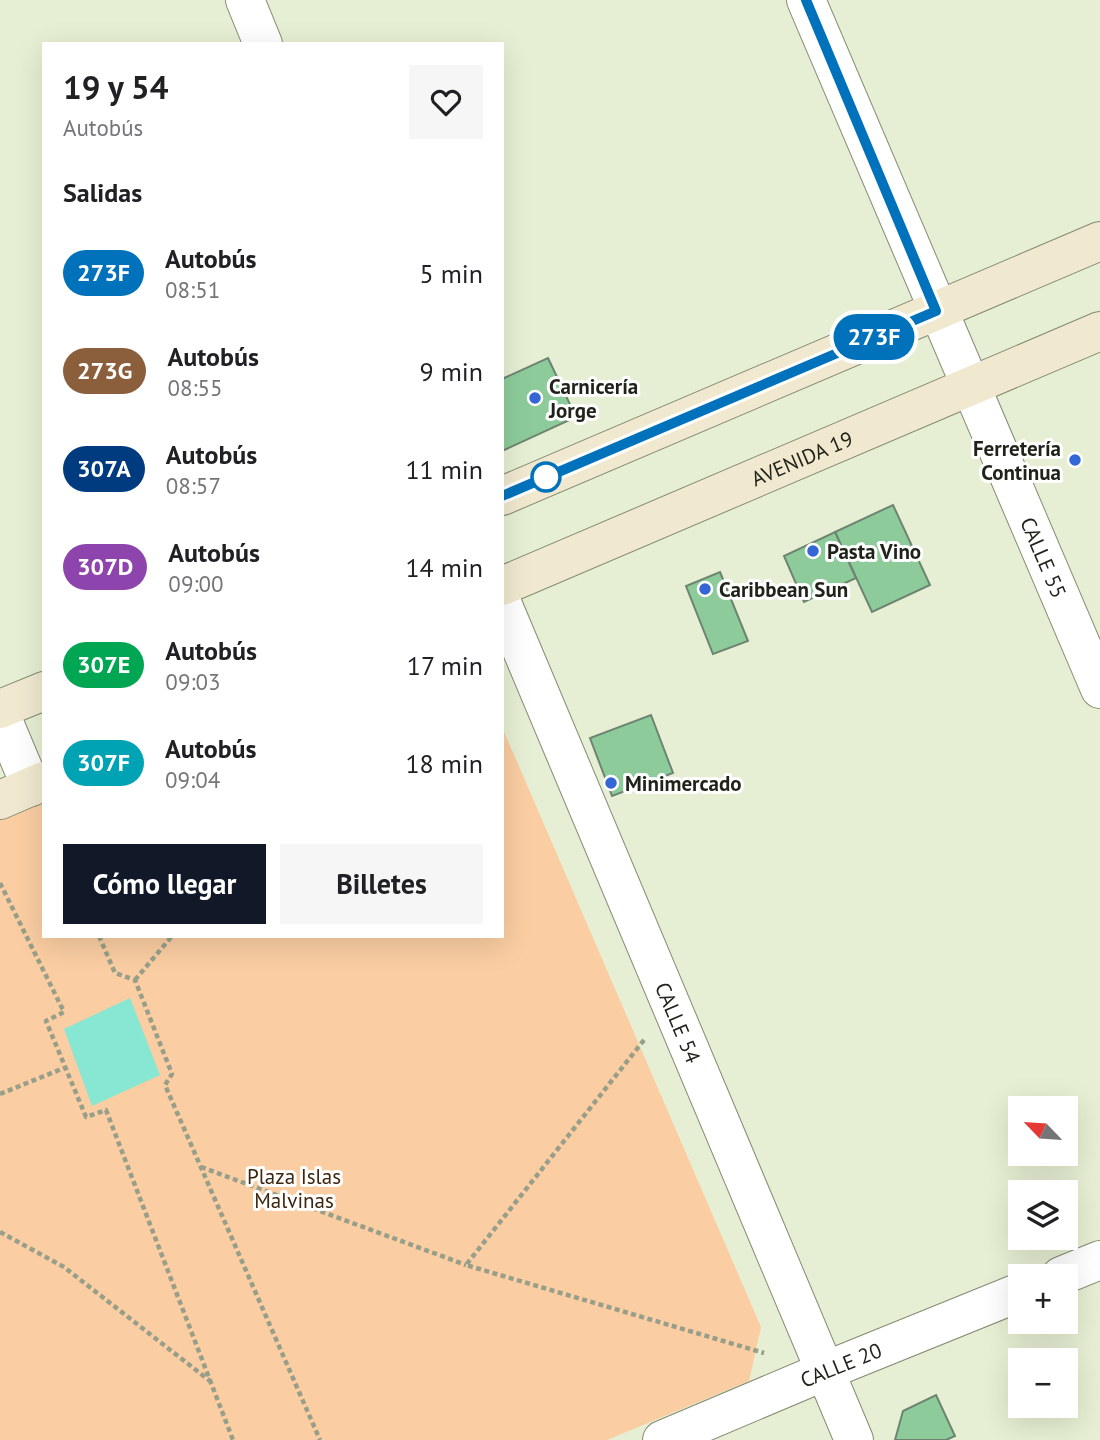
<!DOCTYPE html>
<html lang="es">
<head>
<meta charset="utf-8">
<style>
	body { margin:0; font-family:"PT Sans",sans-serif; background:#f6f6f6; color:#202124; height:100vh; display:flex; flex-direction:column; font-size:26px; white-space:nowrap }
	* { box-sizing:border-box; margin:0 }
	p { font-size:23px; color:#757577 }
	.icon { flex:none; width:38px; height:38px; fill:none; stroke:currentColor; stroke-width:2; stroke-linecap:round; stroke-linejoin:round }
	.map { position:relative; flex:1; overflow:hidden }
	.panel { position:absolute; left:42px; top:42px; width:462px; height:896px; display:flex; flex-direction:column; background:#fff; border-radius:0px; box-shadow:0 7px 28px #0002 }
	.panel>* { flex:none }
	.badge { padding:0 14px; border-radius:23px; font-size:24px; line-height:46px }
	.needle { width:46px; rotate:295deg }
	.controls { position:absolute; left:1008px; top:1096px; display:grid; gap:14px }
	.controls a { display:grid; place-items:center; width:70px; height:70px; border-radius:0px; background:#fff; box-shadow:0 7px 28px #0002; font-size:35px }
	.map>.badge { position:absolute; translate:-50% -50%; box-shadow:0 0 0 4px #fff }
	h2 { padding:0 21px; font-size:26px; line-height:63px }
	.round { display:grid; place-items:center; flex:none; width:74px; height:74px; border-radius:0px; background:#f6f6f6 }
	.overview { display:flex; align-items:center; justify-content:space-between; height:119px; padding:0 21px }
	h1 { font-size:33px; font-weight:800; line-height:52px }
	.button { display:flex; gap:14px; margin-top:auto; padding:14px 21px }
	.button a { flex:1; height:80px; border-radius:0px; background:#111827; color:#fff; font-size:28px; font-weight:800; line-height:80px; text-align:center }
	.button a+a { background:#f6f6f6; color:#202124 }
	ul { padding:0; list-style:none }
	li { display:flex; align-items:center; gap:21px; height:98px; padding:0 21px }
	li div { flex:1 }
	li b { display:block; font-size:26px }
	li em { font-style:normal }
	li .badge { min-width:77px; font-weight:700; text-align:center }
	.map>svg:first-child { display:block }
	.green { fill:#facda2 }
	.water { fill:#87e7d2 }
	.building { fill:#8dcc9a; stroke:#6e8472; stroke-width:2 }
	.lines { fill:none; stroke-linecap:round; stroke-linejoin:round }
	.minor-casing { stroke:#838b72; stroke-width:40 }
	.tertiary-casing { stroke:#838b72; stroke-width:40 }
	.secondary-casing { stroke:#838b72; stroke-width:40 }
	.path { stroke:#979e89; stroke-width:4.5; stroke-dasharray:5 3.5; stroke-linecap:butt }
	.minor { stroke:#fff; stroke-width:38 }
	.tertiary { stroke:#fff; stroke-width:38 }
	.secondary { stroke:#f0e8cf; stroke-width:38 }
	.line-casing { stroke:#fff; stroke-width:16 }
	.line { stroke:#0072bc; stroke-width:10 }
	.poi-dot { fill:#3566d6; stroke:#fff; stroke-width:2.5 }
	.stop-dot { fill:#fff; stroke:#0072bc; stroke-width:3.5 }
	.labels { text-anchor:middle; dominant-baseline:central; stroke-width:6; stroke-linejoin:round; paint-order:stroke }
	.poi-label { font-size:21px; font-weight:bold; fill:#1e2218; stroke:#fff; text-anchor:start }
	.street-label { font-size:21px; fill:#1e2218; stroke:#fff }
	.park-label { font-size:21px; fill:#3d260d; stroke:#fff }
</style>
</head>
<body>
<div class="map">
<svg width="1100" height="1440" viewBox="0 0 1100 1440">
	<rect width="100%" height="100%" fill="#e6efd3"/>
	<!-- green -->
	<polygon class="green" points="502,727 761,1327 749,1381 607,1440 0,1440 0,816 44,797 44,936 502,936"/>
	<!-- water -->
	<polygon class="water" points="130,998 160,1075 92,1106 64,1029"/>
	<!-- building -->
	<g class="building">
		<polygon points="548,358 576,417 502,451 502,379"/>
		<polygon points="893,505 930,585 872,612 835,532"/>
		<polygon points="835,532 856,578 804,602 784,556"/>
		<polygon points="720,572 748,641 713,654 686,586"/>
		<polygon points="651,715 673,773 612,796 590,738"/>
		<polygon points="936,1395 955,1436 946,1440 895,1440 903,1411"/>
	</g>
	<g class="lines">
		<!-- minor casing -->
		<g class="minor-casing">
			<g id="minor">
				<polyline points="245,0 263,44"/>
				<path id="s1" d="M 806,0 L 1100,689"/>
				<polyline points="1061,1276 1100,1260"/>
				<polyline points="854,1440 825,1371 1020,1292"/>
			</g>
		</g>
		<!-- tertiary casing -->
		<g class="tertiary-casing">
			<g id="tertiary">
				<path id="s2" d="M 502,603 L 825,1371 L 662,1440"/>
				<polyline points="0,713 31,787"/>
			</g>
		</g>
		<!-- secondary casing -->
		<g class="secondary-casing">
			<g id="secondary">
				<polyline points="502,496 1100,241"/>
				<path id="s3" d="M 502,586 L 1100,331"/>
				<polyline points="0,709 44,691"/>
				<polyline points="0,800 44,781"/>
			</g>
		</g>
		<!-- path -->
		<g class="path">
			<polyline points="0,883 64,1012 46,1021 86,1117 106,1110 233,1440"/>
			<polyline points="99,936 115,973 135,980 172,1074 165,1085 320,1440"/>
			<polyline points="135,980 172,936"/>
			<polyline points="644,1040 466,1265 764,1353"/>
			<polyline points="0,1094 64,1068"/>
			<polyline points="201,1167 466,1265"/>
			<polyline points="0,1232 64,1267 210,1381"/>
		</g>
		<!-- minor -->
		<use href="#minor" class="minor"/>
		<!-- tertiary -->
		<use href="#tertiary" class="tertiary"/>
		<!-- secondary -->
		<use href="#secondary" class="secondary"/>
	</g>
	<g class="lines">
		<!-- line casing -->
		<g class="line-casing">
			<polyline id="line" points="502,496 936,311 806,0"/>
		</g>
		<!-- line -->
		<use href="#line" class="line"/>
	</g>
	<!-- markers -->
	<g class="poi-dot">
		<circle cx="535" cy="398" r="7"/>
		<circle cx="1075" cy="460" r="7"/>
		<circle cx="813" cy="551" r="7"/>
		<circle cx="705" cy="589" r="7"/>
		<circle cx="611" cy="783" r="7"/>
	</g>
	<circle class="stop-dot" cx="546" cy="477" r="14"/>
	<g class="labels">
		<!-- poi labels -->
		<g class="poi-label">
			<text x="549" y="386">Carnicería<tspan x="549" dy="24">Jorge</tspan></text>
			<text x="1061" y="448" text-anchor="end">Ferretería<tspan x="1061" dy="24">Continua</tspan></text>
			<text x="827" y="551">Pasta Vino</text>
			<text x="719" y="589">Caribbean Sun</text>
			<text x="625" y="783">Minimercado</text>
		</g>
		<!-- street labels -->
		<g class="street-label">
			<text stroke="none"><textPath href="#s3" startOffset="326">AVENIDA 19</textPath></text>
			<text stroke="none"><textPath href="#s1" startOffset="606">CALLE 55</textPath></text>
			<text stroke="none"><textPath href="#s2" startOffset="455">CALLE 54</textPath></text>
			<text transform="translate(841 1365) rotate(-22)">CALLE 20</text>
		</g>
		<!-- park labels -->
		<g class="park-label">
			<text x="294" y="1176">Plaza Islas<tspan x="294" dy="24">Malvinas</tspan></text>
		</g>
	</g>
</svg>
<div class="controls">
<a><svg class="needle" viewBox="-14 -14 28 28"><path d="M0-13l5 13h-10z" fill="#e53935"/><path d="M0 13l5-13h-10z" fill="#757577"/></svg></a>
<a><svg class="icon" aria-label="layers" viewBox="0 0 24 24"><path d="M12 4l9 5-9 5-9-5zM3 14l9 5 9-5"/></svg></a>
<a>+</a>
<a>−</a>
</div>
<b class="badge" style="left:874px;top:337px;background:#0072bc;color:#fff">273F</b>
<section class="panel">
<div class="overview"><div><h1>19 y 54</h1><p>Autobús</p></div><a class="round"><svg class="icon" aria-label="heart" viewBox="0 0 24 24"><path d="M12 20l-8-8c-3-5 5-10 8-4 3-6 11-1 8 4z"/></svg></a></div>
<h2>Salidas</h2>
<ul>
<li><span class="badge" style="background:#0072bc;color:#fff">273F</span><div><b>Autobús</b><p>08:51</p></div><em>5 min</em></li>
<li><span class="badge" style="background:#8b5e3c;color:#fff">273G</span><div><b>Autobús</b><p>08:55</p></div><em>9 min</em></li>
<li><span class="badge" style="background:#003b80;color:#fff">307A</span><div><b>Autobús</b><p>08:57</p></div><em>11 min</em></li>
<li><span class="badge" style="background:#8e44ad;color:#fff">307D</span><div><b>Autobús</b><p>09:00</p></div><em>14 min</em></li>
<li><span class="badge" style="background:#00a651;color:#fff">307E</span><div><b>Autobús</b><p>09:03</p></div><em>17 min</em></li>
<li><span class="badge" style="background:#00a3b4;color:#fff">307F</span><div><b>Autobús</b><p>09:04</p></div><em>18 min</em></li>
</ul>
<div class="button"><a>Cómo llegar</a><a>Billetes</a></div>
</section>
</div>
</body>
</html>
